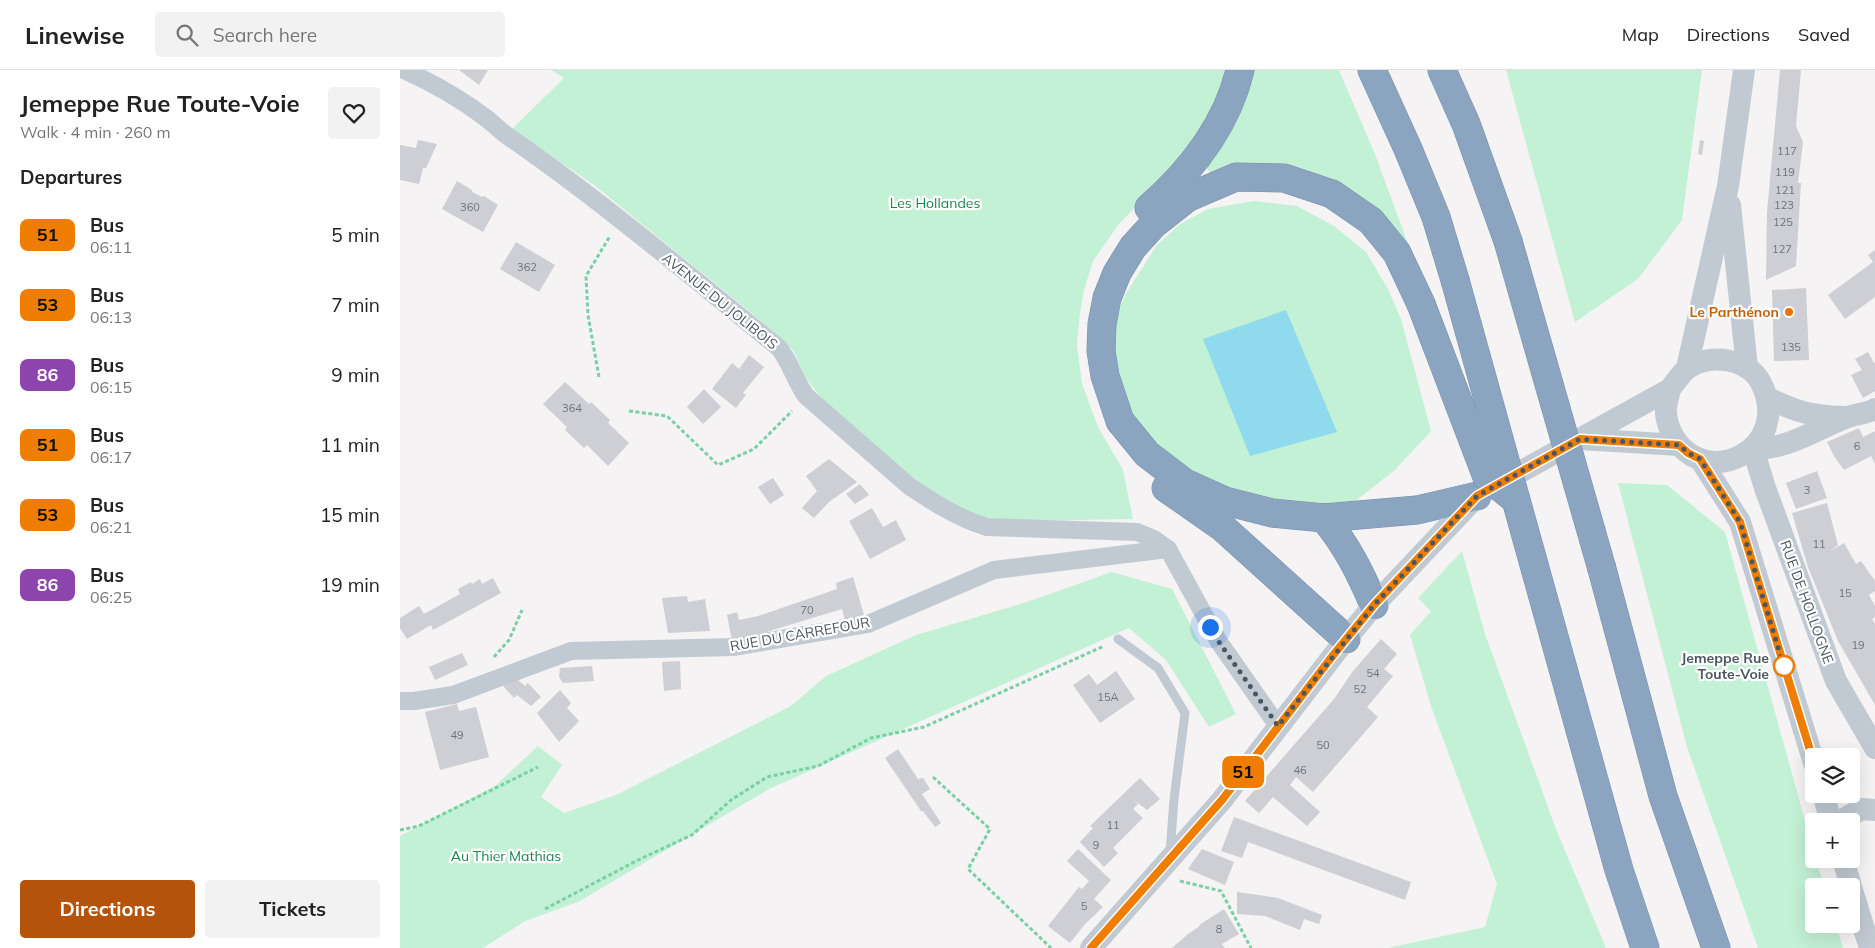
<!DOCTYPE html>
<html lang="en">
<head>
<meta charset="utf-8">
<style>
	body { margin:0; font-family:Mulish,sans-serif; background:#f2f2f2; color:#222; height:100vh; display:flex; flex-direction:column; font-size:19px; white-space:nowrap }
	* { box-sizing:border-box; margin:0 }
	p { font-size:16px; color:#767676 }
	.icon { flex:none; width:28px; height:28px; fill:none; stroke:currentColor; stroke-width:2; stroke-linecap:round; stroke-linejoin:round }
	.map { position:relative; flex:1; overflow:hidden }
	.details { display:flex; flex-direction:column; background:#fff; width:400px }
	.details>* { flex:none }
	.badge { padding:0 10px; border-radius:8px; font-size:18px; line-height:32px }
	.fabs { position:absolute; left:1405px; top:678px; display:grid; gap:10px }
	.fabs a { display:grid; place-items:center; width:55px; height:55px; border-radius:5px; background:#fff; box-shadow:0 5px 20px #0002; font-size:25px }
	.you { position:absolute; width:25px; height:25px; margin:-12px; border:4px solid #fff; border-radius:50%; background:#1a73e8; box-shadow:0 0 0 8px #1a73e833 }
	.map>.badge { position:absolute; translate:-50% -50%; box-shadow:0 0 0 2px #fff }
	h2 { padding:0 20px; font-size:19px; line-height:45px }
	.round { display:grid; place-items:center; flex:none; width:52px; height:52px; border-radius:5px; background:#f2f2f2 }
	.overview { display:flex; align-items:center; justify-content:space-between; height:85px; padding:0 20px }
	h1 { font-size:24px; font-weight:700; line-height:38px }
	.cta { display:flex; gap:10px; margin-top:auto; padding:10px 20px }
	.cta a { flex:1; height:58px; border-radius:5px; background:#b45309; color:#fff; font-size:20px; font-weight:700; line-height:58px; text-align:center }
	.cta a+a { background:#f2f2f2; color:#222 }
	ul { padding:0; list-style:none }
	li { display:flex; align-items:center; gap:15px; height:70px; padding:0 20px }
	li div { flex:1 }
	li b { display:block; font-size:19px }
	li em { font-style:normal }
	li .badge { min-width:55px; font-weight:700; text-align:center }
	header { display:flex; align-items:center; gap:30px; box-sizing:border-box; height:70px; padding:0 25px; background:#fff; border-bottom:1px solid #e0e0e0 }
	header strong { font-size:24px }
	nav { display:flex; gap:28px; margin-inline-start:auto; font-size:18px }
	.search { width:350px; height:45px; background:#f2f2f2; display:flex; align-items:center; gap:12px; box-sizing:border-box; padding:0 18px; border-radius:5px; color:#767676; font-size:19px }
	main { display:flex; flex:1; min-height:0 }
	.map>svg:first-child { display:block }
	.green { fill:#c3f1d5 }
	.water { fill:#90daee }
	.building { fill:#cdcfd5 }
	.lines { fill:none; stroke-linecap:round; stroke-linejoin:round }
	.motorway-casing { stroke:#7690ad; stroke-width:29 }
	.path { stroke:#7ad0a6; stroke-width:3; stroke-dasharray:4 2.5; stroke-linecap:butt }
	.service { stroke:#c1cad2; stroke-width:9 }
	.minor { stroke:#c1cad2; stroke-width:18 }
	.tertiary { stroke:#c1cad2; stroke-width:22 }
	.motorway { stroke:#8ba5c1; stroke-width:28 }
	.motorway-bridge-casing { stroke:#7690ad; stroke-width:29; stroke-linecap:butt }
	.motorway-bridge { stroke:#8ba5c1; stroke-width:28 }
	.line-casing { stroke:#fff; stroke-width:11 }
	.line { stroke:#ef7d00; stroke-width:8 }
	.walk { stroke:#4a5661; stroke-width:5; stroke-dasharray:0 9 }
	.food-dot { fill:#e8710a; stroke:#fff; stroke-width:2 }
	.stop-dot { fill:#fff; stroke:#ef7d00; stroke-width:2.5 }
	.labels { text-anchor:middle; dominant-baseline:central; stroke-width:4.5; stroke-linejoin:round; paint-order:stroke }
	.number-label { font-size:11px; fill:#6b747e }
	.park-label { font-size:14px; fill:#17864f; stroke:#fff }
	.street-label { font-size:14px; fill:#4a5661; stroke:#fff }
	.food-label { font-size:14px; font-weight:bold; fill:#c56008; stroke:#fff; text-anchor:end }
	.stop-label { font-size:14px; font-weight:bold; fill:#4a5661; stroke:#fff; text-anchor:end }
</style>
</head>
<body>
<header>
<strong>Linewise</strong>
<div class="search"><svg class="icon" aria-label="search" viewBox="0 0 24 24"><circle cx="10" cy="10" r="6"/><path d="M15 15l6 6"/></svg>Search here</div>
<nav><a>Map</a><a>Directions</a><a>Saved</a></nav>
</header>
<main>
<section class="details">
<div class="overview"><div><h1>Jemeppe Rue Toute-Voie</h1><p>Walk · 4 min · 260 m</p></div><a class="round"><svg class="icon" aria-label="heart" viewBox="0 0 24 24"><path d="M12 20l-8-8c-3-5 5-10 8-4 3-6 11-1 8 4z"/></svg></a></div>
<h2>Departures</h2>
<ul>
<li><span class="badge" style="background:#ef7d00;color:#111">51</span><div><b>Bus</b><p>06:11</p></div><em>5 min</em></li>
<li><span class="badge" style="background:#ef7d00;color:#111">53</span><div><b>Bus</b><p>06:13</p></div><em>7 min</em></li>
<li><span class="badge" style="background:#8e44ad;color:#fff">86</span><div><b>Bus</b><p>06:15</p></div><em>9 min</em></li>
<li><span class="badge" style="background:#ef7d00;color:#111">51</span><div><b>Bus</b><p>06:17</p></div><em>11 min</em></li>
<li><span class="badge" style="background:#ef7d00;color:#111">53</span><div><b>Bus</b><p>06:21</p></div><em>15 min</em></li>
<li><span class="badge" style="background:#8e44ad;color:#fff">86</span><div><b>Bus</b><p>06:25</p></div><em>19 min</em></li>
</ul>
<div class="cta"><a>Directions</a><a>Tickets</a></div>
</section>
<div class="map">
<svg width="1475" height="878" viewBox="0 0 1475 878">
	<rect width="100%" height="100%" fill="#f5f3f3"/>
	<!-- green -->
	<g class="green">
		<polygon points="151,0 829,0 826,10 798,66 762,109 719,154 693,191 684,220 680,243 677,275 682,314 698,357 723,400 733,449 617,451 576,446 540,428 490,390 429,338 406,308 393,280 355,246 194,115 112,59 164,8"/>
		<polygon points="852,0 939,0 975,84 1015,193 949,120 930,108 889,97 811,104 802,92"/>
		<polygon points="1106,0 1302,0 1282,150 1238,209 1175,252"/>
		<polygon points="854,131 897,136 934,156 966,182 988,219 1001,249 1031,361 995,400 944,440 857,431 804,412 765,386 737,358 711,290 714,254 725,225 757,175 780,154 808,139"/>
		<polygon points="1218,413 1267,415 1325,462 1414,783 1414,789 1416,789 1424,816 1414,816 1414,854 1436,854 1443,878 1358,878 1287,677"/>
		<polygon points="1062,481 1085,564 1156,759 1206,878 988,878 1085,857 1097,814 1032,639 1010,565 1031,541 1018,528"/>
		<polygon points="712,502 772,519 836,644 809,657 766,590 729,558 369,719 178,832 125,851 83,878 0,878 0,766 95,716 138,676 162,695 141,727 164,743 216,725 391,636 426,606 516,565 624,533"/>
	</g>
	<!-- water -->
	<polygon class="water" points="886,240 937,362 850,386 803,269"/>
	<!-- building -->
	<g class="building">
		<polygon points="59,0 88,0 79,15"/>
		<polygon points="1380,0 1401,0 1396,56 1403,72 1398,113 1401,113 1396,196 1366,210 1367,142"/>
		<polygon points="18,70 37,74 26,98 23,98 19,114 0,110 0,75 16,78"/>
		<polygon points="1300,70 1304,71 1302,85 1298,84"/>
		<polygon points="57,111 72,120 72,122 82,127 84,126 98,135 83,162 42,139"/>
		<polygon points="116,172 155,195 139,222 100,199"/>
		<polygon points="1475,180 1475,227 1445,249 1428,225 1473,192 1468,185"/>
		<polygon points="1406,218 1409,290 1374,291 1372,220"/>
		<polygon points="1468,282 1474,293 1475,293 1475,321 1463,328 1451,305 1462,300 1455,289"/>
		<polygon points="349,285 364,297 343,323 346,325 336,338 312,319 332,293 339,299"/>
		<polygon points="165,312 189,334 191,332 210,350 208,353 229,373 208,396 187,375 184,378 165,360 167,357 143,334"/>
		<polygon points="304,319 321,337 303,354 287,337"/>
		<polygon points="1459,358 1463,367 1475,361 1475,394 1471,386 1444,400 1434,386 1427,372"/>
		<polygon points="429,389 457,412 429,432 414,448 402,438 417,421 406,406"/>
		<polygon points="1417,401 1427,428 1396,439 1386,413"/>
		<polygon points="373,408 384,425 370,434 358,417"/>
		<polygon points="460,414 469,425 455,434 446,424"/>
		<polygon points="1427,433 1438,475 1430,481 1444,473 1456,494 1461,491 1475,511 1475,521 1469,525 1475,536 1475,547 1472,549 1475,554 1475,635 1438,571 1408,497 1392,443"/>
		<polygon points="472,438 483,457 496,450 506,470 470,489 449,451"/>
		<polygon points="453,507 464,545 445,551 442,539 363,563 332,570 327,545 337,542 339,550 358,546 437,519 436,513"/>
		<polygon points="93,508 101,523 33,560 31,555 7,569 0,558 0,548 19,536 24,544 60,524 58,519 71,512 72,514 80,509 82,514"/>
		<polygon points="287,526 288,532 305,529 310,561 268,563 262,528"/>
		<polygon points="981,569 997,584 984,599 993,606 967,637 978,647 913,722 896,707 890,715 920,742 907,756 873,727 859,743 845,731 934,629 953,601"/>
		<polygon points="62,583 68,595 35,610 29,597"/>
		<polygon points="280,591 281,619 264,621 262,592"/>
		<polygon points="192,596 194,611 163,613 159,607 160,598"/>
		<polygon points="716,601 735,629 700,653 673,615 689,604 697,615"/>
		<polygon points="117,609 125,616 128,613 141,627 131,636 117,625 114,628 103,616"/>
		<polygon points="160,620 171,633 167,638 179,651 159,672 137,643"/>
		<polygon points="57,634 59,641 76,637 89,687 40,700 25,642"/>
		<polygon points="498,679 518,709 523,708 530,719 522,724 541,753 535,757 523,741 521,741 485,688"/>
		<polygon points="740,708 760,729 747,740 734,730 738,734 733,739 743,748 713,778 718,783 704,797 680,772 693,758 690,756"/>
		<polygon points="834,747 1011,812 1005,830 848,772 842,788 821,781"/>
		<polygon points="678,779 711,810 694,829 703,837 685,854 670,873 648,856 679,817 682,819 689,811 667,791"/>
		<polygon points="802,779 834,792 825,815 788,799"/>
		<polygon points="837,822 878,828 922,845 919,854 904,849 900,860 865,846 837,844"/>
		<polygon points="824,839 839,864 822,874 825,878 772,878 788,864 800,856 799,855"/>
	</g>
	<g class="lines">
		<!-- motorway casing -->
		<g class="motorway-casing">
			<g id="motorway">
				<polyline points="972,0 1008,79 1036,147 1055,210"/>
				<polyline points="1042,0 1066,54 1108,171"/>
				<path d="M 749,138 C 791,101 827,55 840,0"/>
				<polyline points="766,418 822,457 946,569"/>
				<polyline points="1116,430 1219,800 1245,878"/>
				<polyline points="924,448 1017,440 1077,426"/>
				<polyline points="1202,499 1263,726 1316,878"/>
				<path d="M 974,535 C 960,502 947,476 924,448 L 872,443 L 825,431 L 785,413 L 747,384 L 720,351 L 705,306 L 701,281 L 702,254 L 707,228 L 717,203 L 733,177 L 754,154 L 787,128 L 836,107 L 884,108 L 932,124 L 971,151 L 997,183 L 1021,234"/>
			</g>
		</g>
		<!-- path -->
		<g class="path">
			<polyline points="199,307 188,245 186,206 210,166"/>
			<polyline points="229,341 267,346 318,395 354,379 392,341"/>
			<polyline points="94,587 109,570 122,540"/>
			<polyline points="533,707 590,759 568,799 651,878"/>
			<polyline points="0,760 19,756 138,697"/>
			<polyline points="780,811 821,821 851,878"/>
			<polyline points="145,839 238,790 292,765 331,730 367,707 418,696 471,668 524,657 704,576"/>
		</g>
		<!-- service -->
		<polyline class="service" points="718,569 758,598 785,643 774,729 770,783"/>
		<!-- minor -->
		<g class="minor">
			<path d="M 4,0 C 33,13 61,29 86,48 C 94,54 101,62 109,67 C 203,132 290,206 379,278 C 391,293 395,311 406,326 L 509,416 C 533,432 559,449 587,457 L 737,462 L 754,469 L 768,479 L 819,572 L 878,656"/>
			<polyline points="0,631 14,631 53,625 171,581 334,577 468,554 594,500 768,479"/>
		</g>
		<!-- tertiary -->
		<g class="tertiary">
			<polyline points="1330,135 1347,298"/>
			<polyline points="1287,298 1328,116 1344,0"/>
			<path d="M 1368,328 C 1397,342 1411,346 1443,347"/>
			<polyline points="1180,369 1279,375"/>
			<polyline points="1353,379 1365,418 1436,611 1475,678"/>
			<path d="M 1353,379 C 1388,379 1413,361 1445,348 C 1455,344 1466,344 1475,339"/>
			<polyline points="1300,389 1340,452 1414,693"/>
			<polyline points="1423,724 1431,751"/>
			<polyline points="1440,751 1462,739 1475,740"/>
			<polyline points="1443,789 1451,816"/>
			<polyline points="1451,817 1470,878"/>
			<path d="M 691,878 L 822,730 L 946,569 L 974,535 L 1077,426 L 1270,319 C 1276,312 1281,303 1288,298 C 1310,283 1348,288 1361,313 C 1394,377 1307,423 1273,366 C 1269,358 1265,347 1266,337 C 1267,331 1269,324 1270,319"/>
		</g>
		<!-- motorway -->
		<use href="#motorway" class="motorway"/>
		<!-- motorway-bridge casing -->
		<g class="motorway-bridge-casing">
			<g id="motorway-bridge">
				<polyline points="1108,171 1202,499"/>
				<polyline points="1055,210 1116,430"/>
				<polyline points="1021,234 1087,407 1116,430"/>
			</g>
		</g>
		<!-- motorway-bridge -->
		<use href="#motorway-bridge" class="motorway-bridge"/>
	</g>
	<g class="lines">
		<!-- line casing -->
		<g class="line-casing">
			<polyline id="line" points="691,878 822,730 934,584 974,535 1077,426 1180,369 1279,375 1288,383 1300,389 1340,452 1414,693"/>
		</g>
		<!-- line -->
		<use href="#line" class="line"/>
		<!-- walk -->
		<polyline class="walk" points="810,557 819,572 878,656 974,535 1077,426 1180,369 1279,375 1288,383 1300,389 1340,452 1384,597 1384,596"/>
	</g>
	<!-- markers -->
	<circle class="food-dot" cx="1389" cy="242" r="5"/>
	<circle class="stop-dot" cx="1384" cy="596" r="10"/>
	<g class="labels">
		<!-- number labels -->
		<g class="number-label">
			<text x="1387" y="81">117</text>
			<text x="1385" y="102">119</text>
			<text x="1385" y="120">121</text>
			<text x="1384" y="135">123</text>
			<text x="70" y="137">360</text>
			<text x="1383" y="152">125</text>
			<text x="1382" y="179">127</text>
			<text x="127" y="197">362</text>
			<text x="1391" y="277">135</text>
			<text x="172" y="338">364</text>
			<text x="1457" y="376">6</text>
			<text x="1407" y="420">3</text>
			<text x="1419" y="474">11</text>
			<text x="1445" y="523">15</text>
			<text x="407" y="540">70</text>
			<text x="1458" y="575">19</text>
			<text x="973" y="603">54</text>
			<text x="960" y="619">52</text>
			<text x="708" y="627">15A</text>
			<text x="57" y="665">49</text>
			<text x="923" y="675">50</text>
			<text x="900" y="700">46</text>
			<text x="713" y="755">11</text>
			<text x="696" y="775">9</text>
			<text x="684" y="836">5</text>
			<text x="819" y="859">8</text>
		</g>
		<!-- park labels -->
		<g class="park-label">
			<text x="535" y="133">Les Hollandes</text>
			<text x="106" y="786">Au Thier Mathias</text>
		</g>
		<!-- street labels -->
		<g class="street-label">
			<text transform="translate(320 231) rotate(39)">AVENUE DU JOLIBOIS</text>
			<text transform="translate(1407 532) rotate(70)">RUE DE HOLLOGNE</text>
			<text transform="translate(400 564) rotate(-10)">RUE DU CARREFOUR</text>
		</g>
		<!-- food labels -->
		<g class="food-label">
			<text x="1379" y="242">Le Parthénon</text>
		</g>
		<!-- stop labels -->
		<g class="stop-label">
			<text x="1369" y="588">Jemeppe Rue<tspan x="1369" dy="16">Toute-Voie</tspan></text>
		</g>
	</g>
</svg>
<div class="fabs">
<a><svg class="icon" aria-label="layers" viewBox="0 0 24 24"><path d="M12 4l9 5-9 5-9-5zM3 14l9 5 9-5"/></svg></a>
<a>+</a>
<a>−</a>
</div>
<div class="you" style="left:810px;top:557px"></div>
<b class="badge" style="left:843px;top:702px;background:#ef7d00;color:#111">51</b>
</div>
</main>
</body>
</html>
